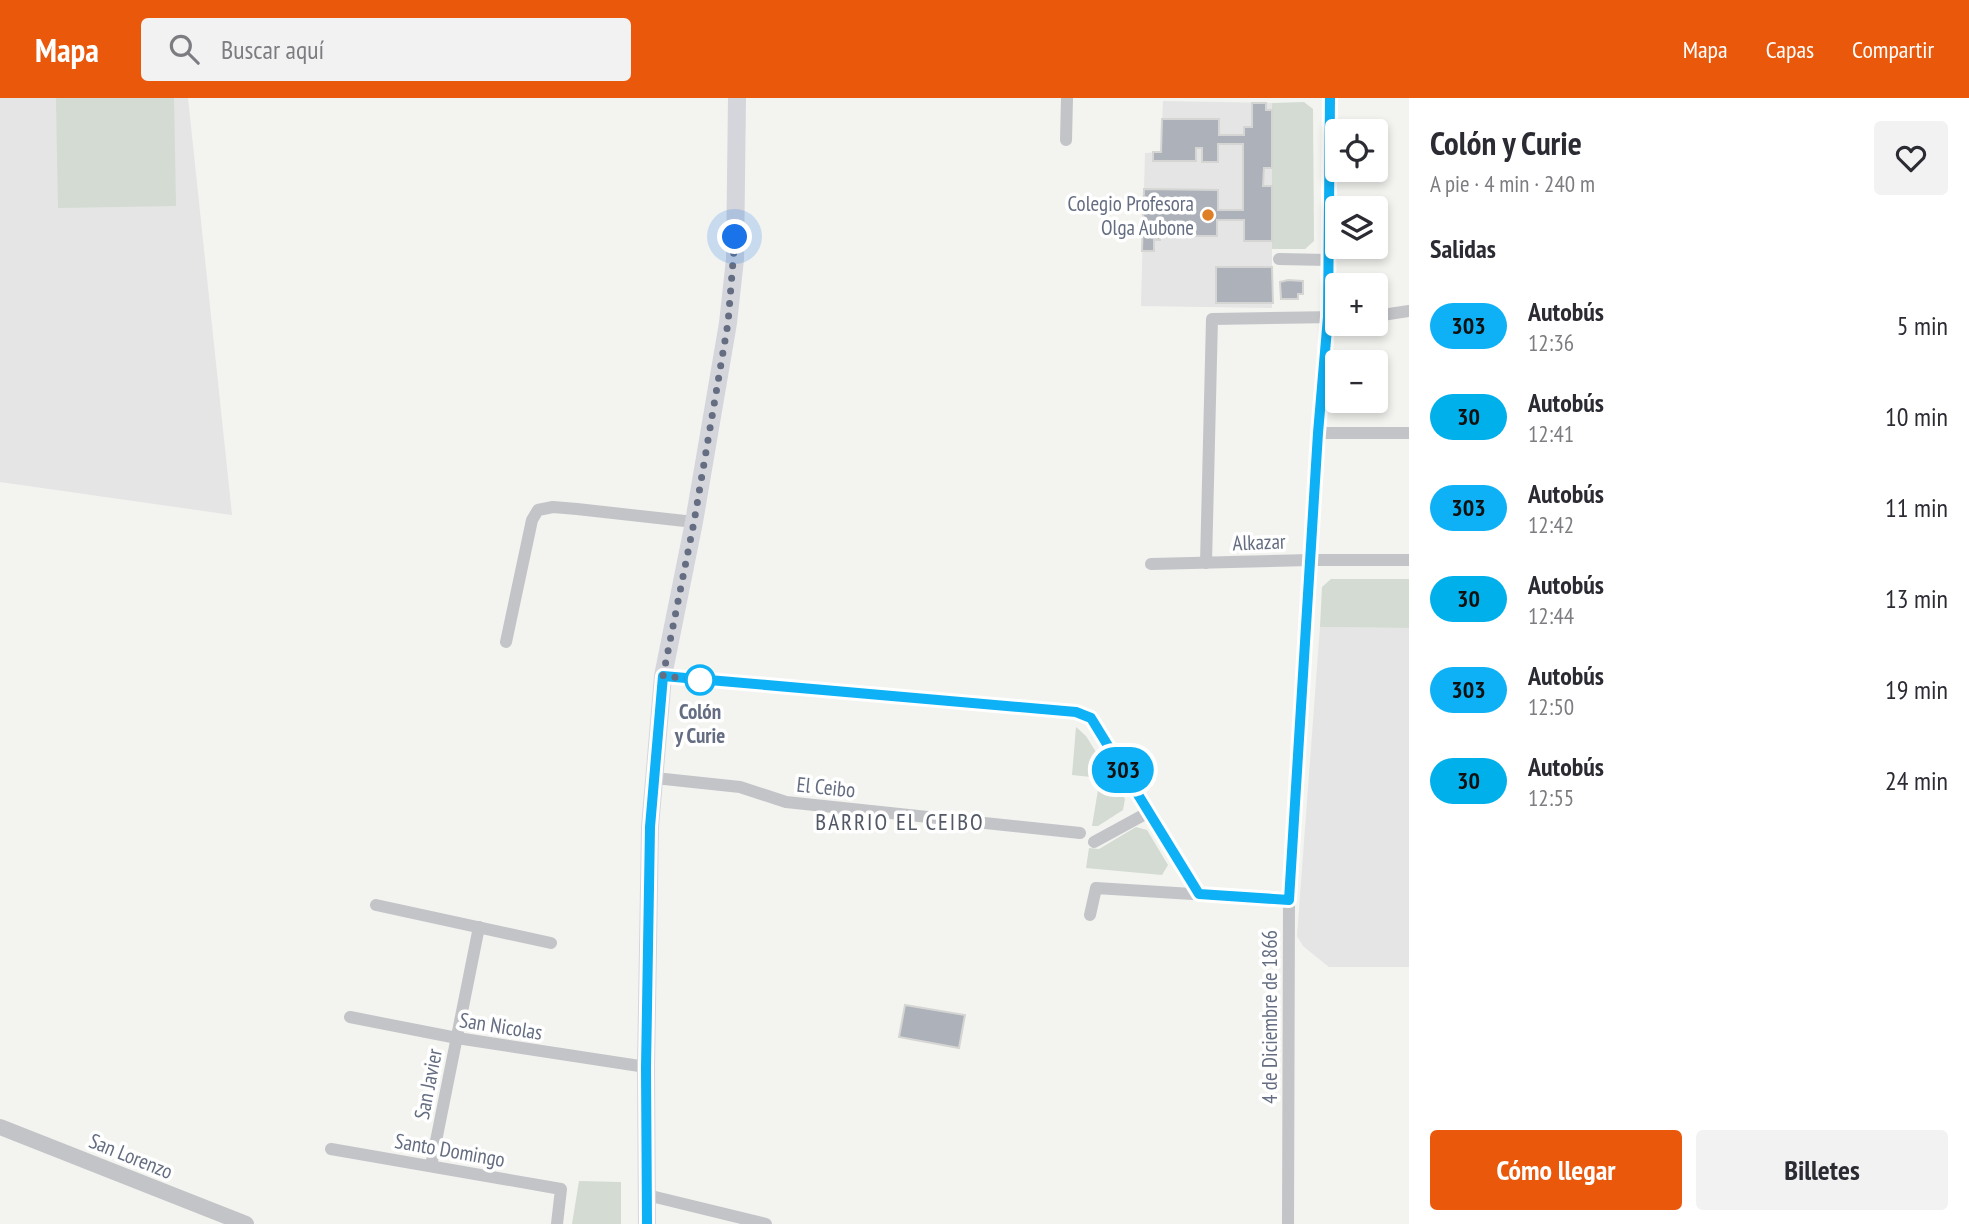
<!DOCTYPE html>
<html lang="es">
<head>
<meta charset="utf-8">
<style>
	body { margin:0; font-family:"PT Sans Narrow",sans-serif; background:#f2f2f3; color:#2b2b33; height:100vh; display:flex; flex-direction:column; font-size:26px; white-space:nowrap }
	* { box-sizing:border-box; margin:0 }
	p { font-size:23px; color:#7c7c81 }
	.icon { flex:none; width:38px; height:38px; fill:none; stroke:currentColor; stroke-width:2; stroke-linecap:round; stroke-linejoin:round }
	.map { position:relative; flex:1; overflow:hidden }
	.drawer { display:flex; flex-direction:column; background:#fff; width:560px }
	.drawer>* { flex:none }
	.badge { padding:0 14px; border-radius:23px; font-size:24px; line-height:46px }
	.tools { position:absolute; left:1325px; top:21px; display:grid; gap:14px }
	.tools a { display:grid; place-items:center; width:63px; height:63px; border-radius:7px; background:#fff; box-shadow:0 4px 10px #0003; font-size:35px }
	.you { position:absolute; width:35px; height:35px; margin:-18px; border:5px solid #fff; border-radius:50%; background:#1a73e8; box-shadow:0 0 0 10px #1a73e833 }
	.map>.badge { position:absolute; translate:-50% -50%; box-shadow:0 0 0 4px #fff }
	h2 { padding:0 21px; font-size:26px; line-height:63px }
	.round { display:grid; place-items:center; flex:none; width:74px; height:74px; border-radius:7px; background:#f2f2f3 }
	.head { display:flex; align-items:center; justify-content:space-between; height:119px; padding:0 21px }
	h1 { font-size:33px; font-weight:600; line-height:52px }
	.primary-button { display:flex; gap:14px; margin-top:auto; padding:14px 21px }
	.primary-button a { flex:1; height:80px; border-radius:7px; background:#ea580c; color:#fff; font-size:28px; font-weight:600; line-height:80px; text-align:center }
	.primary-button a+a { background:#f2f2f3; color:#2b2b33 }
	ul { padding:0; list-style:none }
	li { display:flex; align-items:center; gap:21px; height:91px; padding:0 21px }
	li div { flex:1 }
	li b { display:block; font-size:26px }
	li em { font-style:normal }
	li .badge { min-width:77px; font-weight:700; text-align:center }
	header { display:flex; align-items:center; gap:42px; box-sizing:border-box; height:98px; padding:0 35px; background:#ea580c; color:#fff }
	header strong { font-size:33px }
	nav { display:flex; gap:38px; margin-inline-start:auto; font-size:24px }
	.search { width:490px; height:63px; background:#f2f2f3; display:flex; align-items:center; gap:18px; box-sizing:border-box; padding:0 24px; border-radius:7px; color:#7c7c81; font-size:26px }
	main { display:flex; flex:1; min-height:0 }
	.map>svg:first-child { display:block }
	.built { fill:#e4e5e4 }
	.green { fill:#d3dbd2 }
	.building { fill:#adb1b9; stroke:#d5d6d3; stroke-width:2 }
	.lines { fill:none; stroke-linecap:round; stroke-linejoin:round }
	.minor { stroke:#c2c4c8; stroke-width:12 }
	.tertiary { stroke:#c2c4c8; stroke-width:16 }
	.secondary { stroke:#d4d6dc; stroke-width:18 }
	.line-casing { stroke:#fff; stroke-width:16 }
	.line { stroke:#0eb1f5; stroke-width:10 }
	.walk { stroke:#646d81; stroke-width:7; stroke-dasharray:0 12.6 }
	.poi-dot { fill:#de7e27; stroke:#fff; stroke-width:2.5 }
	.stop-dot { fill:#fff; stroke:#0eb1f5; stroke-width:3.5 }
	.labels { text-anchor:middle; dominant-baseline:central; stroke-width:7; stroke-linejoin:round; paint-order:stroke }
	.poi-label { font-size:21px; fill:#646d81; stroke:#fff; text-anchor:end }
	.street-label { font-size:21px; fill:#646d81; stroke:#fff }
	.stop-label { font-size:21px; font-weight:bold; fill:#646d81; stroke:#fff }
	.neighbourhood-label { font-size:23px; letter-spacing:2px; fill:#525866; stroke:#fff }
</style>
</head>
<body>
<header>
<strong>Mapa</strong>
<div class="search"><svg class="icon" aria-label="search" viewBox="0 0 24 24"><circle cx="10" cy="10" r="6"/><path d="M15 15l6 6"/></svg>Buscar aquí</div>
<nav><a>Mapa</a><a>Capas</a><a>Compartir</a></nav>
</header>
<main>
<div class="map">
<svg width="1409" height="1126" viewBox="0 0 1409 1126">
	<rect width="100%" height="100%" fill="#f3f4f0"/>
	<!-- built -->
	<g class="built">
		<polygon points="0,0 188,0 232,417 0,384"/>
		<polygon points="1163,3 1272,5 1272,210 1141,208 1145,55 1161,54"/>
		<polygon points="1320,529 1409,530 1409,869 1329,869 1303,848 1297,838"/>
	</g>
	<!-- green -->
	<g class="green">
		<polygon points="56,0 174,0 176,108 58,110"/>
		<polygon points="1304,4 1313,11 1314,143 1305,151 1272,151 1272,5"/>
		<polygon points="1331,481 1409,481 1409,530 1320,529 1322,489"/>
		<polygon points="1076,629 1086,638 1125,701 1123,712 1098,728 1092,728 1100,680 1072,677"/>
		<polygon points="1136,729 1147,732 1168,767 1162,777 1086,770 1089,750 1099,751"/>
		<polygon points="579,1083 621,1084 621,1126 572,1126"/>
	</g>
	<!-- building -->
	<g class="building">
		<polygon points="1252,5 1266,5 1266,12 1272,12 1272,70 1264,70 1263,88 1272,88 1272,143 1244,143 1244,122 1217,122 1217,138 1195,138 1195,126 1187,126 1187,138 1160,137 1160,142 1154,142 1154,153 1142,153 1144,91 1218,92 1218,112 1243,112 1243,46 1218,46 1218,64 1202,64 1202,50 1196,50 1196,63 1153,63 1153,54 1161,54 1162,21 1219,21 1219,37 1244,37 1244,29 1252,29"/>
		<polygon points="1216,169 1272,169 1273,205 1216,205"/>
		<polygon points="1288,182 1303,183 1303,196 1298,196 1298,201 1281,201 1280,184"/>
		<polygon points="905,907 965,917 959,950 899,939"/>
	</g>
	<g class="lines">
		<!-- minor -->
		<g class="minor">
			<polyline points="1066,42 1067,0"/>
			<polyline points="1279,161 1327,162"/>
			<polyline points="1376,218 1409,213"/>
			<polyline points="1318,335 1409,335"/>
			<polyline points="1206,465 1212,221 1337,219"/>
			<polyline points="1151,466 1310,462 1409,462"/>
			<polyline points="506,544 532,422 538,412 553,409 577,411 694,424"/>
			<polyline points="663,578 1076,614 1091,620 1199,796"/>
			<polyline points="655,680 740,689 786,704 1080,735"/>
			<polyline points="1094,744 1149,714"/>
			<polyline points="376,807 551,845"/>
			<polyline points="1090,817 1096,790 1289,802"/>
			<polyline points="350,919 457,940 646,969"/>
			<polyline points="331,1051 561,1091 557,1126"/>
			<polyline points="431,1068 479,829"/>
			<polyline points="647,1097 766,1126"/>
			<polyline points="1288,1126 1289,802 1318,335 1328,219 1330,0"/>
		</g>
		<!-- tertiary -->
		<polyline class="tertiary" points="0,1029 246,1126"/>
		<!-- secondary -->
		<polyline class="secondary" points="647,1126 646,969 650,729 663,578 694,424 728,225 735,161 737,0"/>
	</g>
	<g class="lines">
		<!-- line casing -->
		<g class="line-casing">
			<polyline id="line" points="647,1126 646,970 650,729 663,578 1076,614 1091,620 1199,796 1289,802 1318,335 1328,219 1330,0"/>
		</g>
		<!-- line -->
		<use href="#line" class="line"/>
		<!-- walk -->
		<polyline class="walk" points="700,582 663,578 694,424 728,225 735,139"/>
	</g>
	<!-- markers -->
	<circle class="poi-dot" cx="1208" cy="117" r="7"/>
	<circle class="stop-dot" cx="700" cy="582" r="14"/>
	<g class="labels">
		<!-- poi labels -->
		<g class="poi-label">
			<text x="1194" y="105">Colegio Profesora<tspan x="1194" dy="24">Olga Aubone</tspan></text>
		</g>
		<!-- street labels -->
		<g class="street-label">
			<text transform="translate(1259 444) rotate(-2)">Alkazar</text>
			<text transform="translate(826 689) rotate(6)">El Ceibo</text>
			<text transform="translate(1269 919) rotate(-90)">4 de Diciembre de 1866</text>
			<text transform="translate(501 928) rotate(9)">San Nicolas</text>
			<text transform="translate(428 986) rotate(-79)">San Javier</text>
			<text transform="translate(450 1052) rotate(10)">Santo Domingo</text>
			<text transform="translate(131 1058) rotate(22)">San Lorenzo</text>
		</g>
		<!-- stop labels -->
		<g class="stop-label">
			<text x="700" y="613">Colón<tspan x="700" dy="24">y Curie</tspan></text>
		</g>
		<!-- neighbourhood labels -->
		<g class="neighbourhood-label">
			<text x="900" y="723">BARRIO EL CEIBO</text>
		</g>
	</g>
</svg>
<div class="tools">
<a><svg class="icon" aria-label="locate" viewBox="0 0 24 24"><circle cx="12" cy="12" r="6"/><path d="M12 2v4M12 18v4M2 12h4M18 12h4"/></svg></a>
<a><svg class="icon" aria-label="layers" viewBox="0 0 24 24"><path d="M12 4l9 5-9 5-9-5zM3 14l9 5 9-5"/></svg></a>
<a>+</a>
<a>−</a>
</div>
<div class="you" style="left:735px;top:139px"></div>
<b class="badge" style="left:1123px;top:672px;background:#0eb1f5;color:#111">303</b>
</div>
<section class="drawer">
<div class="head"><div><h1>Colón y Curie</h1><p>A pie · 4 min · 240 m</p></div><a class="round"><svg class="icon" aria-label="heart" viewBox="0 0 24 24"><path d="M12 20l-8-8c-3-5 5-10 8-4 3-6 11-1 8 4z"/></svg></a></div>
<h2>Salidas</h2>
<ul>
<li><span class="badge" style="background:#0eb1f5;color:#111">303</span><div><b>Autobús</b><p>12:36</p></div><em>5 min</em></li>
<li><span class="badge" style="background:#00b0eb;color:#111">30</span><div><b>Autobús</b><p>12:41</p></div><em>10 min</em></li>
<li><span class="badge" style="background:#0eb1f5;color:#111">303</span><div><b>Autobús</b><p>12:42</p></div><em>11 min</em></li>
<li><span class="badge" style="background:#00b0eb;color:#111">30</span><div><b>Autobús</b><p>12:44</p></div><em>13 min</em></li>
<li><span class="badge" style="background:#0eb1f5;color:#111">303</span><div><b>Autobús</b><p>12:50</p></div><em>19 min</em></li>
<li><span class="badge" style="background:#00b0eb;color:#111">30</span><div><b>Autobús</b><p>12:55</p></div><em>24 min</em></li>
</ul>
<div class="primary-button"><a>Cómo llegar</a><a>Billetes</a></div>
</section>
</main>
</body>
</html>
